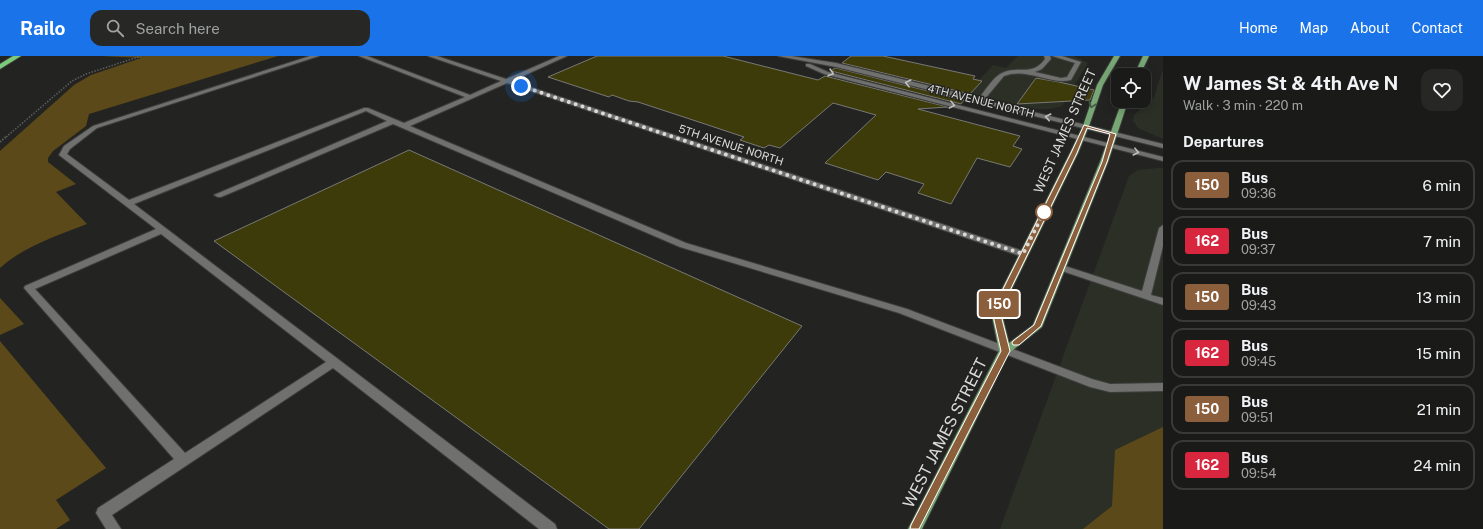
<!DOCTYPE html>
<html lang="en">
<head>
<meta charset="utf-8">
<style>
	body { margin:0; font-family:"Public Sans",sans-serif; background:#272826; color:#f1f3f6; height:100vh; display:flex; flex-direction:column; font-size:15px; white-space:nowrap }
	* { box-sizing:border-box; margin:0 }
	p { font-size:13px; color:#9fa1a2 }
	.icon { flex:none; width:22px; height:22px; fill:none; stroke:currentColor; stroke-width:2; stroke-linecap:round; stroke-linejoin:round }
	.map { position:relative; flex:1; overflow:hidden }
	.sheet { display:flex; flex-direction:column; background:#1a1b19; width:320px }
	.sheet>* { flex:none }
	.badge { padding:0 8px; border-radius:3px; font-size:14px; line-height:26px }
	.controls { position:absolute; left:1111px; top:12px; display:grid; gap:8px }
	.controls a { display:grid; place-items:center; width:40px; height:40px; border-radius:8px; background:#1a1b19; box-shadow:0 2px 10px #0003,0 0 0 1px #383938; font-size:20px }
	.you { position:absolute; width:20px; height:20px; margin:-10px; border:3px solid #fff; border-radius:50%; background:#1a73e8; box-shadow:0 0 0 6px #1a73e833 }
	.map>.badge { position:absolute; translate:-50% -50%; box-shadow:0 0 0 2px #fff }
	h2 { padding:0 20px; font-size:15px; line-height:36px }
	.round { display:grid; place-items:center; flex:none; width:42px; height:42px; border-radius:12px; background:#272826 }
	.overview { display:flex; align-items:center; justify-content:space-between; height:68px; padding:0 20px }
	h1 { font-size:19px; font-weight:700; line-height:30px }
	ul { padding:0; list-style:none }
	li { display:flex; align-items:center; gap:12px; height:50px; margin:0 8px 6px; padding:0 12px; border:2px solid #383938; border-radius:12px }
	li div { flex:1 }
	li b { display:block; font-size:15px }
	li em { font-style:normal }
	li .badge { min-width:44px; font-weight:700; text-align:center }
	header { display:flex; align-items:center; gap:24px; box-sizing:border-box; height:56px; padding:0 20px; background:#1a73e8; color:#fff }
	header strong { font-size:19px }
	nav { display:flex; gap:22px; margin-inline-start:auto; font-size:14px }
	.search { width:280px; height:36px; background:#272826; display:flex; align-items:center; gap:10px; box-sizing:border-box; padding:0 14px; border-radius:12px; color:#9fa1a2; font-size:15px }
	main { display:flex; flex:1; min-height:0 }
	.map>svg:first-child { display:block }
	.built { fill:#2b2f26 }
	.green { fill:#5c4919 }
	.building { fill:#3e3b0a; stroke:#787875 }
	.lines { fill:none; stroke-linecap:round; stroke-linejoin:round }
	.minor-casing { stroke:#3d3e3c; stroke-width:2 }
	.major-casing { stroke:#3d3e3c; stroke-width:2 }
	.highway-casing { stroke:#3d3e3c; stroke-width:2 }
	.path-far1 { stroke:#5d5e5c; stroke-width:1.5; stroke-dasharray:1.5 1.5; stroke-linecap:butt }
	.path { stroke:#5d5e5c; stroke-width:2; stroke-dasharray:1.5 1.5; stroke-linecap:butt }
	.minor { fill:#70716e; fill-rule:evenodd }
	.major { fill:#77a775; fill-rule:evenodd }
	.highway { fill:#7ccb7a; fill-rule:evenodd }
	.oneway { stroke:#c0c0be }
	.oneway2 { stroke:#455843 }
	.line { fill:#8b5e3c; stroke:#fff }
	.walk { stroke:#dadbd9; stroke-width:4; stroke-dasharray:0 7.2 }
	.stop-dot { fill:#fff; stroke:#8b5e3c; stroke-width:2 }
	.labels { text-anchor:middle; dominant-baseline:central; stroke-width:3; stroke-linejoin:round; paint-order:stroke }
	.far-street-label { font-size:11px; fill:#dadbd9; stroke:#232421 }
	.street-label { font-size:13px; fill:#dadbd9; stroke:#232421 }
	.near-street-label { font-size:16px; fill:#dadbd9; stroke:#232421 }
</style>
</head>
<body>
<header>
<strong>Railo</strong>
<div class="search"><svg class="icon" aria-label="search" viewBox="0 0 24 24"><circle cx="10" cy="10" r="6"/><path d="M15 15l6 6"/></svg>Search here</div>
<nav><a>Home</a><a>Map</a><a>About</a><a>Contact</a></nav>
</header>
<main>
<div class="map">
<svg width="1163" height="473" viewBox="0 0 1163 473">
	<rect width="100%" height="100%" fill="#232421"/>
	<!-- built -->
	<g class="built">
		<polygon points="1018,0 1074,0 1088,7 1062,50 1051,53 1035,53 967,37 993,9 1006,12"/>
		<polygon points="1163,13 1163,83 1138,72 1133,65 1134,59 1154,41"/>
		<polygon points="1157,112 1163,112 1163,473 1000,473 1129,120 1138,114"/>
	</g>
	<!-- green -->
	<g class="green">
		<path d="M 101,0 L 278,0 L 89,58 L 86,70 L 53,95 L 48,102 L 48,106 L 76,128 L 56,136 L 87,168 C 57,180 24,190 0,212 L 0,95 L 74,29 L 91,19 L 141,2 Z"/>
		<polygon points="0,242 24,268 0,279"/>
		<polygon points="0,285 106,412 56,444 70,464 56,473 0,473"/>
		<polygon points="1163,371 1163,473 1083,473 1112,450 1115,394"/>
	</g>
	<!-- building -->
	<g class="building">
		<polygon points="597,0 723,0 818,24 825,20 948,51 918,53 1020,80 1013,90 1022,93 1010,111 977,102 951,148 918,137 924,128 886,116 878,124 825,107 876,59 833,47 780,92 769,89 764,92 740,84 744,81 702,67 638,46 629,45 612,39 609,41 548,21"/>
		<polygon points="851,0 883,0 975,20 973,23 982,25 970,38 842,7"/>
		<polygon points="835,12 836,12 964,44 961,48 831,15"/>
		<polygon points="1036,22 1059,26 1094,34 1090,44 1017,48"/>
		<polygon points="409,94 802,270 639,473 609,473 214,185"/>
	</g>
	<g class="lines">
		<!-- minor casing -->
		<g class="minor-casing">
			<g id="minor">
				<path d="M 310,0 L 319,0 L 97,72 L 70,93 L 67,98 L 129,144 L 364,52 L 368,52 L 404,67 L 465,41 L 359,0 L 367,0 L 470,39 L 501,25 L 428,0 L 437,0 L 506,23 L 559,0 L 567,0 L 512,25 L 1026,196 L 1028,198 L 1023,201 L 1020,200 L 507,27 L 410,70 L 686,187 L 907,253 L 1092,323 L 1110,328 L 1163,327 L 1163,335 L 1110,336 L 1090,331 L 899,257 L 680,191 L 393,68 L 221,141 L 218,141 L 214,139 L 387,65 L 366,55 L 134,148 L 555,468 L 557,473 L 539,473 L 333,312 L 112,459 L 121,473 L 106,473 L 96,457 L 98,452 L 174,403 L 24,232 L 25,230 L 156,173 L 59,99 L 64,90 L 93,70 ZM 161,178 L 326,306 L 185,397 L 35,233 Z"/>
				<path d="M 778,0 L 791,0 L 836,7 L 979,42 C 985,35 993,21 1002,17 C 1018,9 1032,21 1045,3 L 1044,0 L 1050,0 L 1051,3 L 1042,13 L 1035,16 L 1061,22 L 1067,21 L 1075,7 L 1052,0 L 1062,0 L 1081,6 L 1071,24 C 1049,29 1027,11 1004,20 L 984,44 L 1163,88 L 1163,92 L 836,11 Z"/>
				<polygon points="806,8 810,8 828,16 1163,101 1163,105 824,18 806,10"/>
				<polygon points="1163,169 1163,190 1151,239 1163,242 1163,249 1059,214 1057,212 1059,210 1065,210 1142,235 1159,172"/>
			</g>
		</g>
		<!-- major casing -->
		<g class="major-casing">
			<g id="major">
				<polygon points="1114,0 1120,0 1103,29 1089,70 1078,97 1001,255 1009,287 1033,269 1100,106 1122,45 1128,45 1108,106 1042,271 1009,297 922,473 908,473 999,295 991,255 1070,97 1083,70 1097,29"/>
				<polygon points="1143,0 1149,0 1140,19 1134,19"/>
			</g>
		</g>
		<!-- highway casing -->
		<g class="highway-casing">
			<polygon id="highway" points="13,0 21,0 0,13 0,8"/>
		</g>
		<!-- path-far1 -->
		<polyline class="path-far1" points="6,81 72,25 86,18 141,0"/>
		<!-- path -->
		<polyline class="path" points="0,86 7,80"/>
		<!-- minor -->
		<use href="#minor" class="minor"/>
		<!-- major -->
		<use href="#major" class="major"/>
		<!-- highway -->
		<use href="#highway" class="highway"/>
	</g>
	<!-- one-way arrows -->
	<defs><path id="oneway-chevron" d="M-2-3.5L2.5 0L-2 3.5" fill="none" stroke-width="1.6" stroke-linecap="round" stroke-linejoin="round"/></defs>
	<g class="oneway">
		<use href="#oneway-chevron" transform="translate(831 17) rotate(16)"/>
		<use href="#oneway-chevron" transform="translate(908 27) rotate(-166)"/>
		<use href="#oneway-chevron" transform="translate(952 49) rotate(14)"/>
		<use href="#oneway-chevron" transform="translate(1048 61) rotate(-167)"/>
		<use href="#oneway-chevron" transform="translate(1136 96) rotate(14)"/>
	</g>
	<use class="oneway2" href="#oneway-chevron" transform="translate(1092 49) rotate(109)"/>
	<!-- line -->
	<polygon class="line" points="1084,69 1116,78 1107,106 1041,270 1019,289 1013,289 1012,287 1013,285 1034,269 1102,106 1110,78 1087,72 1077,97 1000,255 1010,295 919,473 910,473 911,469 1001,295 992,255 1071,97"/>
	<g class="lines">
		<!-- walk -->
		<polyline class="walk" points="521,30 1023,198 1046,152 1044,156"/>
	</g>
	<!-- markers -->
	<circle class="stop-dot" cx="1044" cy="156" r="8"/>
	<g class="labels">
		<!-- far-street labels -->
		<g class="far-street-label">
			<text transform="translate(981 45) rotate(14)">4TH AVENUE NORTH</text>
			<text transform="translate(731 89) rotate(18)">5TH AVENUE NORTH</text>
		</g>
		<!-- street labels -->
		<g class="street-label">
			<text transform="translate(1065 75) rotate(-66)">WEST JAMES STREET</text>
		</g>
		<!-- near-street labels -->
		<g class="near-street-label">
			<text transform="translate(945 377) rotate(-63)">WEST JAMES STREET</text>
		</g>
	</g>
</svg>
<div class="controls">
<a><svg class="icon" aria-label="locate" viewBox="0 0 24 24"><circle cx="12" cy="12" r="6"/><path d="M12 2v4M12 18v4M2 12h4M18 12h4"/></svg></a>
</div>
<div class="you" style="left:521px;top:30px"></div>
<b class="badge" style="left:999px;top:248px;background:#8b5e3c;color:#fff">150</b>
</div>
<section class="sheet">
<div class="overview"><div><h1>W James St &amp; 4th Ave N</h1><p>Walk · 3 min · 220 m</p></div><a class="round"><svg class="icon" aria-label="heart" viewBox="0 0 24 24"><path d="M12 20l-8-8c-3-5 5-10 8-4 3-6 11-1 8 4z"/></svg></a></div>
<h2>Departures</h2>
<ul>
<li><span class="badge" style="background:#8b5e3c;color:#fff">150</span><div><b>Bus</b><p>09:36</p></div><em>6 min</em></li>
<li><span class="badge" style="background:#d7263d;color:#fff">162</span><div><b>Bus</b><p>09:37</p></div><em>7 min</em></li>
<li><span class="badge" style="background:#8b5e3c;color:#fff">150</span><div><b>Bus</b><p>09:43</p></div><em>13 min</em></li>
<li><span class="badge" style="background:#d7263d;color:#fff">162</span><div><b>Bus</b><p>09:45</p></div><em>15 min</em></li>
<li><span class="badge" style="background:#8b5e3c;color:#fff">150</span><div><b>Bus</b><p>09:51</p></div><em>21 min</em></li>
<li><span class="badge" style="background:#d7263d;color:#fff">162</span><div><b>Bus</b><p>09:54</p></div><em>24 min</em></li>
</ul>
</section>
</main>
</body>
</html>
